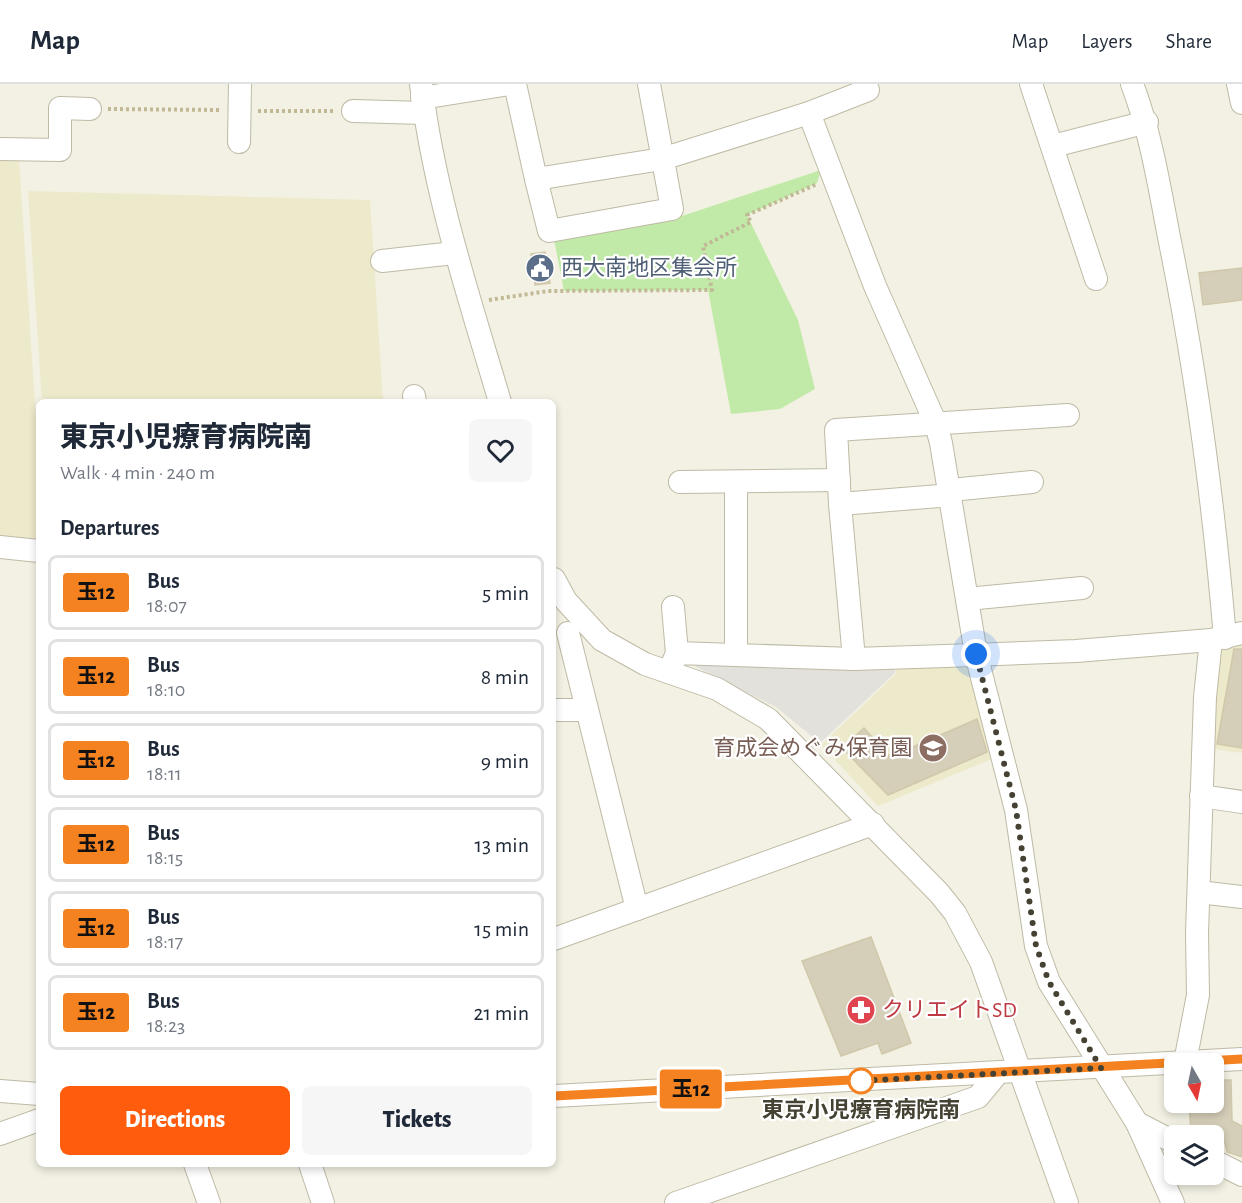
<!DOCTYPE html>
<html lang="en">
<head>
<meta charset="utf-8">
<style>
	body { margin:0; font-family:"Alegreya Sans","Noto Sans JP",sans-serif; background:#f6f6f7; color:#1f2937; height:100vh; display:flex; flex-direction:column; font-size:22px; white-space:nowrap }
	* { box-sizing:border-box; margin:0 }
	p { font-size:20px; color:#747a83 }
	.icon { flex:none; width:33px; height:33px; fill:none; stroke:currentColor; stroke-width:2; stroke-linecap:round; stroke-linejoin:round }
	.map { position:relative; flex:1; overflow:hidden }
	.panel { position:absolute; left:36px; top:315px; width:520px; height:768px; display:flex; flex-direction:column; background:#fff; border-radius:9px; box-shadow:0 3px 9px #0003 }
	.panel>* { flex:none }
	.badge { padding:0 12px; border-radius:4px; font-size:21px; line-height:39px }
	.needle { width:39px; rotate:171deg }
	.fabs { position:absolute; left:1164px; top:969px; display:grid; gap:12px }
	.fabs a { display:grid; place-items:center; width:60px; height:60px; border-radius:9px; background:#fff; box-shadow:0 3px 9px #0003; font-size:30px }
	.you { position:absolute; width:30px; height:30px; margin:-15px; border:4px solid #fff; border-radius:50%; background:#1a73e8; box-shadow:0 0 0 9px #1a73e833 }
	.map>.badge { position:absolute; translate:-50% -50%; box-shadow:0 0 0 3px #fff }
	h2 { padding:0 24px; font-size:22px; line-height:54px }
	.round { display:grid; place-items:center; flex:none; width:63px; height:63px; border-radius:9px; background:#f6f6f7 }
	.summary { display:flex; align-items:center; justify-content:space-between; height:102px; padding:0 24px }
	h1 { font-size:28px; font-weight:800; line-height:45px }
	.action { display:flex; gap:12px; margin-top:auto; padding:12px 24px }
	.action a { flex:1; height:69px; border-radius:9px; background:#ff5d0d; color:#fff; font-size:24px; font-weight:800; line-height:69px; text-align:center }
	.action a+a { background:#f6f6f7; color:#1f2937 }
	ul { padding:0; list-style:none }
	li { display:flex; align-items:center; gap:18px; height:75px; margin:0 12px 9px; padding:0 12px; border:3px solid #e0e1e3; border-radius:9px }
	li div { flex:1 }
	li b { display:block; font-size:22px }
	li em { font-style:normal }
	li .badge { min-width:66px; font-weight:700; text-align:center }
	header { display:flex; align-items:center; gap:36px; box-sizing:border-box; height:84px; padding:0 30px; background:#fff; border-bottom:2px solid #e0e1e3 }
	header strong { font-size:28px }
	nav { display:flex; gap:33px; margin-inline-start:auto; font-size:21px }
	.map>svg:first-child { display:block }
	.education { fill:#ede9cb }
	.green { fill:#c1eaa8 }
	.parking { fill:#e3e1dc }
	.building { fill:#d5ceb8; stroke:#d0c8aa; stroke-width:1.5 }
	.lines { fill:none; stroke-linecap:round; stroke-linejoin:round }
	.minor-casing { stroke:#bebaa5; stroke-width:24 }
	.path { stroke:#c1b995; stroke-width:4; stroke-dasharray:3 3; stroke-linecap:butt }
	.minor { stroke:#fff; stroke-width:22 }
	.line-casing { stroke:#fff; stroke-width:14 }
	.line { stroke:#f58220; stroke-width:9 }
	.walk { stroke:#454133; stroke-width:6; stroke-dasharray:0 10.8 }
	.stop-dot { fill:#fff; stroke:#f58220; stroke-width:3 }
	.labels { text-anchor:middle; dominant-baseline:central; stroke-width:4.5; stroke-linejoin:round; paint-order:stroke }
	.service-label { font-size:22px; fill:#4e5e75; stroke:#fff; text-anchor:start }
	.education-label { font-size:22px; fill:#785e54; stroke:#fff; text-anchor:end }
	.health-label { font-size:22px; fill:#be3a42; stroke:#fff; text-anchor:start }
	.stop-label { font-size:22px; font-weight:bold; fill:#454133; stroke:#fff }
</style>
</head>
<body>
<header>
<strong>Map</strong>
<nav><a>Map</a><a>Layers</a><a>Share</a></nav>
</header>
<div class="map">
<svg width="1242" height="1119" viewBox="0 0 1242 1119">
	<rect width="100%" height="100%" fill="#f3f1e3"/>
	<!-- education -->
	<g class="education">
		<polygon points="0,75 19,76 39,383 39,455 0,451"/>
		<polygon points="28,107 370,116 383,318 42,318"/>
		<polygon points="1242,555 1242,669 1207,664 1218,562"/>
		<polygon points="973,575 999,672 878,722 821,661 896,590 895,579"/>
	</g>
	<!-- green -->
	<polygon class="green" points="821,86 817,99 747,131 798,236 815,305 780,325 731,330 708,206 564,207 554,155 682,132"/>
	<!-- parking -->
	<polygon class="parking" points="696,575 894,579 895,589 820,659 776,623 696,583"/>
	<!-- building -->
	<g class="building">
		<polygon points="545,168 550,199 535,201 531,170"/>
		<polygon points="1242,184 1242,216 1203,221 1199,189"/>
		<polygon points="1234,565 1242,565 1242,664 1217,660"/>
		<polygon points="977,635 987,668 888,711 842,664 864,644 890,673"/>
		<polygon points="871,853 911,959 882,970 878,959 841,972 802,877"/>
		<polygon points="1214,996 1231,996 1232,1037 1242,1042 1242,1073 1227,1068 1225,1059 1205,1047 1191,1048 1189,1018 1214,1018"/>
	</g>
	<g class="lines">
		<!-- minor casing -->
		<g class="minor-casing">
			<g id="minor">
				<path d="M 421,0 C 434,109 469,213 500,318"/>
				<polyline points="515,0 536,95 662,75 809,29 868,6 865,0"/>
				<polyline points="1031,0 1096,195"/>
				<path d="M 1132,0 C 1152,52 1160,108 1171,163 C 1197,292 1214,423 1225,554"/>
				<polyline points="1238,0 1242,19"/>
				<polyline points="422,14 509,0"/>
				<polyline points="353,27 424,29"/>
				<polyline points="809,29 875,202 936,340 941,359 976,570 1016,726 1036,862 1049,898 1137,1039 1173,1119"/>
				<polyline points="239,58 240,0"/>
				<polyline points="1053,62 1147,38"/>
				<polyline points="0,65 60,66 60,24 90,25"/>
				<polyline points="536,95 549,147 672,125 649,0"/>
				<polyline points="382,177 454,169"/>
				<polyline points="414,312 415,318"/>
				<polyline points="680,398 839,396"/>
				<polyline points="951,406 1032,398"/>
				<polyline points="952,411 840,420 836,346 1068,331"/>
				<polyline points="840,420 854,575"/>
				<polyline points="0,463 39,467"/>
				<polyline points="554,495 566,517 602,556 645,580 717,605 768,635 939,809 955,829 981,878 1067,1119"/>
				<polyline points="967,515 1082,504"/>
				<polyline points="673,523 677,569"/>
				<polyline points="568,549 637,825"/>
				<polyline points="736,571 736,398"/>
				<polyline points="669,588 677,569 854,575 945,572 1076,567 1211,556 1242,549"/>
				<polyline points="554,626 587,626"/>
				<polyline points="1201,712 1242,718"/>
				<polyline points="1199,808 1242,813"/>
				<polyline points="554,855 873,740"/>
				<polyline points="1185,978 1198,911 1197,849 1205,613 1211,556"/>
				<polyline points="0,1007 39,1010"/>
				<polyline points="554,1012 1242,975"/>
				<polyline points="1137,1039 1174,1058"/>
				<polyline points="0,1050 39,1036"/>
				<polyline points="1214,1077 1242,1091"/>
				<polyline points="195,1080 209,1119"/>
				<polyline points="310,1080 323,1119"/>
				<polyline points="676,1119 978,1013 997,990"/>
			</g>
		</g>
		<!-- path -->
		<g class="path">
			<polyline points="108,25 220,26"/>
			<polyline points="258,27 334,27"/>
			<polyline points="489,216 548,207 712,206 703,162 751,138 747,131 817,100"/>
		</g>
		<!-- minor -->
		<use href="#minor" class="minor"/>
	</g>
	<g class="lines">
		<!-- line casing -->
		<g class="line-casing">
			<polyline id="line" points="554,1012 1242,975"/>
		</g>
		<!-- line -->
		<use href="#line" class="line"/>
		<!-- walk -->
		<polyline class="walk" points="861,997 857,997 1101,984 1049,898 1036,862 1016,726 976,570"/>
	</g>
	<!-- icons -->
	<defs>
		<g id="civic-disc" transform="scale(1.5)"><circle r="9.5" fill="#5c6f8a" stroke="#fff"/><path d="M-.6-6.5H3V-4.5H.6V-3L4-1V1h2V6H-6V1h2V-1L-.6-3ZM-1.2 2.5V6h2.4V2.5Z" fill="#fff"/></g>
		<g id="school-disc" transform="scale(1.5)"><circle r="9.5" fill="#8d6e63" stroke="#fff"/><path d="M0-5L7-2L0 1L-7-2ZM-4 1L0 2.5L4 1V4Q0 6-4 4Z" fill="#fff"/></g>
		<g id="pharmacy-disc" transform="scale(1.5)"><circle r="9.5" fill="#e0444e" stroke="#fff"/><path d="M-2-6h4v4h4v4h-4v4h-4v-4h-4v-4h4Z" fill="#fff"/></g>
	</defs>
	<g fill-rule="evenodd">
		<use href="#civic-disc" x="540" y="184"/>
		<use href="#school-disc" x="933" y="664"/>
		<use href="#pharmacy-disc" x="861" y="926"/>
	</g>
	<!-- markers -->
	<circle class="stop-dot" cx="861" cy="997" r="12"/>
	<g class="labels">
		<!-- service labels -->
		<g class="service-label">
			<text x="561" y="184">西大南地区集会所</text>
		</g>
		<!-- education labels -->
		<g class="education-label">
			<text x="912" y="664">育成会めぐみ保育園</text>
		</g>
		<!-- health labels -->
		<g class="health-label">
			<text x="882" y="926">クリエイトSD</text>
		</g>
		<!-- stop labels -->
		<g class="stop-label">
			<text x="861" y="1026">東京小児療育病院南</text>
		</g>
	</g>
</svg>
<div class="fabs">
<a><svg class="needle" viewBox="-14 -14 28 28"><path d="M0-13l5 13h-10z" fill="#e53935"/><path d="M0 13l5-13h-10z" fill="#747a83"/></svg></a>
<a><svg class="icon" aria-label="layers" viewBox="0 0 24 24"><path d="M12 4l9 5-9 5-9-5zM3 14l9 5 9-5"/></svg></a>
</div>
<div class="you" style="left:976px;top:570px"></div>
<b class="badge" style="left:691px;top:1005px;background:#f58220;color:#111">玉12</b>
<section class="panel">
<div class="summary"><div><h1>東京小児療育病院南</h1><p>Walk · 4 min · 240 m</p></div><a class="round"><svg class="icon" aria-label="heart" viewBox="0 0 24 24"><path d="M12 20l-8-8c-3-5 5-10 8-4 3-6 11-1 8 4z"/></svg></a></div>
<h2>Departures</h2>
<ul>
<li><span class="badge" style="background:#f58220;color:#111">玉12</span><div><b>Bus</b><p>18:07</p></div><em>5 min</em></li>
<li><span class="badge" style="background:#f58220;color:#111">玉12</span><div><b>Bus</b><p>18:10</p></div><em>8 min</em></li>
<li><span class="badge" style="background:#f58220;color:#111">玉12</span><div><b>Bus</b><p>18:11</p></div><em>9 min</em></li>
<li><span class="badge" style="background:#f58220;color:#111">玉12</span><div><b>Bus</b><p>18:15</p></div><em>13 min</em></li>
<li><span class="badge" style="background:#f58220;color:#111">玉12</span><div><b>Bus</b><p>18:17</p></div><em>15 min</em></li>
<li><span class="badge" style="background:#f58220;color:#111">玉12</span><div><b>Bus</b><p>18:23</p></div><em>21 min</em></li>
</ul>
<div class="action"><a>Directions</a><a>Tickets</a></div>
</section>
</div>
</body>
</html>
